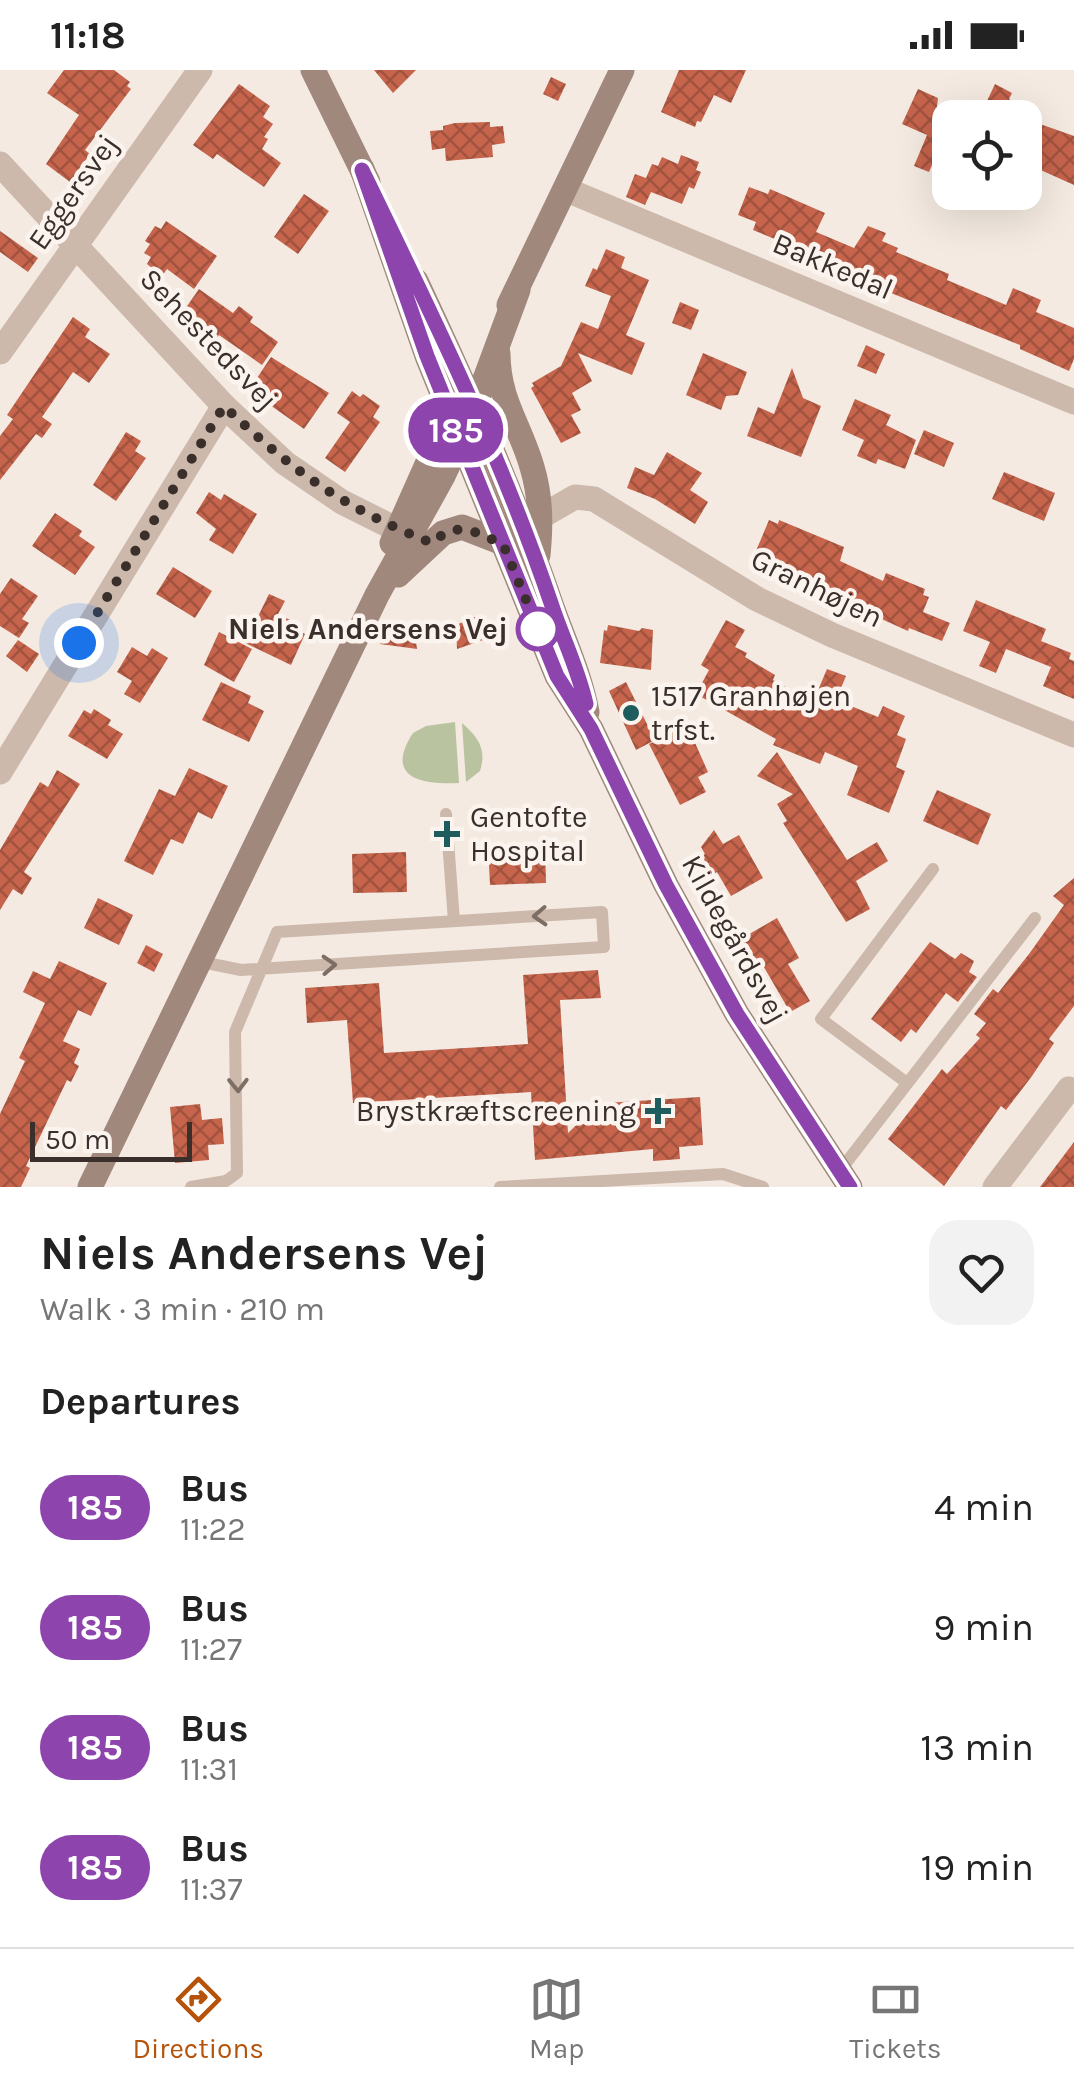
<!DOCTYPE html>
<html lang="en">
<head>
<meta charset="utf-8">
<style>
	body { margin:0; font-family:Karla,sans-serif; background:#f2f2f2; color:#222; height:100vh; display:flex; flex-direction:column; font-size:38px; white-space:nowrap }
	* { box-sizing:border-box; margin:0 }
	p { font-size:32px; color:#767676 }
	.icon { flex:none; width:55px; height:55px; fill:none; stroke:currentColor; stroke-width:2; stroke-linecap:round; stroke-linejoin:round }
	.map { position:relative; height:1117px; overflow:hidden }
	.details { display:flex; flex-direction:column; background:#fff; flex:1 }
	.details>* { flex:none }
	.badge { padding:0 20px; border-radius:32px; font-size:35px; line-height:65px }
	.tools { position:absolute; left:932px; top:30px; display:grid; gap:20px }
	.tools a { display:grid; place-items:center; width:110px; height:110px; border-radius:20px; background:#fff; box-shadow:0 10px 40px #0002; font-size:50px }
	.scale { position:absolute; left:30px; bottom:25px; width:162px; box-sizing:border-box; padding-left:10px; border:5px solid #3a2f2b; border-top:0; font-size:28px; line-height:35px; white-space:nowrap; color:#3a2f2b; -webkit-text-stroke:8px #fbf4ee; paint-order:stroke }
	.you { position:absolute; width:50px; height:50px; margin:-25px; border:8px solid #fff; border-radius:50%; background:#1a73e8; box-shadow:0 0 0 15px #1a73e833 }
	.map>.badge { position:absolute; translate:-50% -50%; box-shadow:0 0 0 5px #fff }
	h2 { padding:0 40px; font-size:38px; line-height:90px }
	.round { display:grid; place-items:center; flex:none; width:105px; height:105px; border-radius:30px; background:#f2f2f2 }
	.headline { display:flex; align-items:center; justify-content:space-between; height:170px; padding:0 40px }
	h1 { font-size:48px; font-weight:700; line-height:75px }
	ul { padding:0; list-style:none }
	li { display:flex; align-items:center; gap:30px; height:120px; padding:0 40px }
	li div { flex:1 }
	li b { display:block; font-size:38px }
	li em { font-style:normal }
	li .badge { min-width:110px; font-weight:700; text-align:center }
	.status { display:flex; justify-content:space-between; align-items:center; height:70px; padding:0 50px; background:#fff; direction:ltr }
	.status svg { height:28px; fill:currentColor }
	.tabs { display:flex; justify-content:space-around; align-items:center; height:140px; border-top:2px solid #e0e0e0; background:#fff; font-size:28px; color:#767676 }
	.tabs a { display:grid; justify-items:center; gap:5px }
	.tabs .active { color:#b45309 }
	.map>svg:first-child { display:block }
	.grass { fill:#b9c3a0 }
	.building { fill:url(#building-cross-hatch) }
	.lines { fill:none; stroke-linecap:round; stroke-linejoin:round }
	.lane { stroke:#ccb9ac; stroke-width:12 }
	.street { stroke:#ccb9ac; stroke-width:25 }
	.secondary { stroke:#a0887d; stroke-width:25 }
	.oneway { stroke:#7c6d65 }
	.line-casing { stroke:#fff; stroke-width:22 }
	.line { stroke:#8e44ad; stroke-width:15 }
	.walk { stroke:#3a2f2b; stroke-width:10; stroke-dasharray:0 18 }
	.stop-dot { fill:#fff; stroke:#8e44ad; stroke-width:5 }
	.poi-dot { fill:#1f5c5d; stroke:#fbf4ee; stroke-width:4 }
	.labels { text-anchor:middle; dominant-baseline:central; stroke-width:9; stroke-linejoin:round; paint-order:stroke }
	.street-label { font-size:30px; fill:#3a2f2b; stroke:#fbf4ee }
	.stop-label { font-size:30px; font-weight:bold; fill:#3a2f2b; stroke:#fbf4ee; text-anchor:end }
	.poi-label { font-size:30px; fill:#3a2f2b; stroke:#fbf4ee; text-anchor:start }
</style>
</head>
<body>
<div class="status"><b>11:18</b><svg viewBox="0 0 49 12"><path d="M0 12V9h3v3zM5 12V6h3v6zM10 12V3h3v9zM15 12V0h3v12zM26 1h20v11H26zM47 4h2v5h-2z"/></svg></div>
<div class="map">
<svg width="1074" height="1117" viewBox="0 0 1074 1117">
	<defs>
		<pattern id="building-cross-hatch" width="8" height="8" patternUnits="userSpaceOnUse" patternTransform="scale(2.5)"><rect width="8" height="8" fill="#c6644c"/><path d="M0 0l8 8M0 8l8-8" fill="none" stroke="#a2533f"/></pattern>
	</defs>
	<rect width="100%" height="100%" fill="#f4eae1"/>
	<!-- grass -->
	<g class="grass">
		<path d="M 455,652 L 459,713 C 424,715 383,709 413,663 L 426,656 Z"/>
		<path d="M 462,653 C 478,667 487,679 480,701 L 466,712 Z"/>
	</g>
	<!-- building -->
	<g class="building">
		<polygon points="64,0 114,0 130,12 127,16 131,19 85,80 90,84 70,112 46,94 79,45 47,23"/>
		<polygon points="374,0 416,0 393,23"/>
		<polygon points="679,0 746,0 731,33 714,25 701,52 697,51 695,57 661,42"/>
		<polygon points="551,7 566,14 558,31 543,24"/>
		<polygon points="239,14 270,36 263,47 273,54 264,67 268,69 262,79 281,93 264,117 217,84 213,89 193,75"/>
		<polygon points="995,14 1012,23 1009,29 1040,54 1074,66 1074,115 1025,93 1025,48 979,48"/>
		<polygon points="918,19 938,28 936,45 950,52 950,76 942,72 929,102 914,96 927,65 902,54"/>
		<polygon points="490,52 490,57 503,56 505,73 492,75 493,87 446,91 445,78 432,80 430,61 443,60 443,56 455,53"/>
		<polygon points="681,85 699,92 696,100 701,102 694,119 689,117 682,134 651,122 645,135 626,127 635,104 646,108 652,94 658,96 662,87 678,94"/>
		<polygon points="749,117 768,124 770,119 825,143 816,162 854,178 868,156 886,163 882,171 898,178 896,182 949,204 947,210 1006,235 1013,218 1041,230 1036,242 1074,258 1074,289 1069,301 1020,279 1020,275 844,204 833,193 753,160 756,152 738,145"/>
		<polygon points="304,124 329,141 298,184 274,167"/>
		<polygon points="166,151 217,186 194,219 167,199 162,206 147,194 151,187 144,183 150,174 145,171 155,156 161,159"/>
		<polygon points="0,161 38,188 28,202 0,182"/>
		<polygon points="606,179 625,187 621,198 649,210 626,265 645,273 632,305 578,283 592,311 572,323 581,340 571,345 581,363 561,373 531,318 534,316 532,313 561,296 581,252 598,259 611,226 585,216 593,198 597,200"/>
		<polygon points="199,219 233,243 239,236 253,247 250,252 278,272 262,295 219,265 216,269 201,260 204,256 185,239"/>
		<polygon points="680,232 699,240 691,260 672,253"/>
		<polygon points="73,247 90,259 85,267 110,284 89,313 73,302 42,347 52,354 42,368 36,364 0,410 0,366 13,349 7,345"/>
		<polygon points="866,275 885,284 876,304 857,296"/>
		<polygon points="703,283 747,302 738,325 726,326 721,340 686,325"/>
		<polygon points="271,287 329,323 304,359 263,330 270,321 255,311"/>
		<polygon points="792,298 803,328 821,336 801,387 747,366 758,337 774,344"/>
		<polygon points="352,321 360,327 363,324 380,336 373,347 380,352 345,402 325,388 350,352 337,343"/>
		<polygon points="855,329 891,345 886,355 916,370 905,399 878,389 876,394 857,386 864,370 842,360"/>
		<polygon points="924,360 954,373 944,397 914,384"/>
		<polygon points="126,362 141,371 135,381 146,388 116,431 93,415"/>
		<polygon points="667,382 702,403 690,420 708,432 695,454 655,429 627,418 635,397 654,405"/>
		<polygon points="1004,402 1055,423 1044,451 992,429"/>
		<polygon points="209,422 221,430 224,424 257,444 233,484 209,470 216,459 196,443"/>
		<polygon points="55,443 82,461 79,466 95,477 75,505 32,476"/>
		<polygon points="769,450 778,454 779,450 844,477 840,491 883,511 886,503 925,519 923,525 929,527 923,542 950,553 942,571 909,558 908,561 833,527 832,531 807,521 811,512 753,488"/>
		<polygon points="173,497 212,521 195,548 156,524"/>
		<polygon points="11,508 38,526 22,549 29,553 19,568 0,556 0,524"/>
		<polygon points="269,524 285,531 278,544 292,551 290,557 305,564 291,595 245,573"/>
		<polygon points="976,530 1046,559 1041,571 1071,583 1069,589 1074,591 1074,629 1043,616 1051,597 1006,579 996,603 979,596 990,572 963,561"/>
		<polygon points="477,546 492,567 457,579 456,555"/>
		<polygon points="726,550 745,560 735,577 747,583 745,587 775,605 773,610 813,632 827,599 846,606 836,630 878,647 883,636 905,646 897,665 906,669 896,697 905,701 889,743 847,725 858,696 825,682 820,694 773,675 776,669 696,624 709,600 701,595"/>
		<polygon points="390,552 414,558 417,579 380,574"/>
		<polygon points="608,555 639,561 642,558 653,560 651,600 600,593 604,560 607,561"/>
		<polygon points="219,562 252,579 234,612 204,595"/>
		<polygon points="18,570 39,584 27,602 6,586"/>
		<polygon points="132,577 147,586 152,578 168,588 140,633 124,624 132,611 117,602"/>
		<polygon points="221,612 251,626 248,633 264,641 249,672 202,650"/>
		<polygon points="626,612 655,670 636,680 609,621"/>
		<polygon points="94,639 111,650 108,655 123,664 107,689 68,666 84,640 91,644"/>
		<polygon points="687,655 708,702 698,707 706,722 680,735 649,674"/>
		<polygon points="777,682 847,790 877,772 888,791 856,811 870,839 846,852 783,753 787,751 777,734 793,724 757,706"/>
		<polygon points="189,698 228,716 212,749 198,742 183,774 171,769 153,805 124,791 159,719 175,726"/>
		<polygon points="57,700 80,714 24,802 32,808 22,825 13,819 0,840 0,780 40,712 48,717"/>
		<polygon points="937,720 991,744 978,775 923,751"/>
		<polygon points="714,760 723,774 739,765 763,808 731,826 717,802 712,805 702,786 705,784 701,777"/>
		<polygon points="545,774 546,813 490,815 488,776"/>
		<polygon points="406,782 407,822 353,823 352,784"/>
		<polygon points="1074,808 1074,936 1049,969 1054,973 1032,1006 1006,1040 1001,1036 944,1116 888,1069 942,999 947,1004 980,968 976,965 986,953 974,944 993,919 998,923 1029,884 1064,835 1053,826"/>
		<polygon points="98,828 133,845 119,875 84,858"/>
		<polygon points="777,848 799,888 788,894 810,931 790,942 761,892 754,896 739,870"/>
		<polygon points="930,872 955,889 961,883 974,891 969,902 977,907 958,932 946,923 916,963 911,959 901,972 871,949"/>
		<polygon points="146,875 163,884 154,902 137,893"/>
		<polygon points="59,891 107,913 91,946 78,940 63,971 80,979 74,993 79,996 71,1012 67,1010 26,1096 30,1098 21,1117 0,1117 0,1044 25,991 19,988 45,933 23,922 33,901 50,909"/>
		<polygon points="598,900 601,928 560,930 568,1063 596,1036 605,1033 700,1027 703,1075 679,1077 680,1089 653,1091 653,1079 535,1090 531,1022 353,1033 347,950 307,953 305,918 379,913 384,983 528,974 523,905"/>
		<polygon points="200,1034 202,1050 222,1048 224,1074 208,1075 209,1090 175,1093 170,1037"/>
		<polygon points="1074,1072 1074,1117 1040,1117"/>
	</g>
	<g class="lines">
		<!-- lane -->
		<g class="lane">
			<polyline points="446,744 454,851"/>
			<polyline points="907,1013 821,949 933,799"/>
			<polyline points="839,1102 1035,848"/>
			<polyline points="191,1117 226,1111 237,1103 235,962 277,862 602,842 604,877 241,900 197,891"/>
			<polyline points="500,1117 723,1104 763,1117"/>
		</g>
		<!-- street -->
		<g class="street">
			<polyline points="0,94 224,336 285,393 342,432 396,459"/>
			<polyline points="567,120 1074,332"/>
			<polyline points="0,282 200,0"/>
			<polyline points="542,446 575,427 594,429 757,529 832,565 1074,665"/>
			<polyline points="0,702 224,336"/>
			<polyline points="995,1117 1069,1019"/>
		</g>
		<!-- secondary -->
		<g class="secondary">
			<polyline points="313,0 368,112"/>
			<polyline points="362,99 427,286 557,606 591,659 666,815 737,944 850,1117"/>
			<path d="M 416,211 C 466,317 513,423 551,534 C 564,571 580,604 587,642"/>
			<polyline points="509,235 622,0"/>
			<path d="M 498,283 C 498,330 520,355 532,397 C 541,427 541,454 538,485"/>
			<polyline points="392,473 453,336"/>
			<polyline points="398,505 443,463 462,457 503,473"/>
			<polyline points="90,1117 377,525 443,406 475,336 518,220"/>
		</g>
	</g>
	<!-- one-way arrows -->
	<defs><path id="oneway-chevron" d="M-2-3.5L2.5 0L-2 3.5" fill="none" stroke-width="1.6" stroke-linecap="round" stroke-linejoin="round" transform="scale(2.5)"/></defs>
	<g class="oneway">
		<use href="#oneway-chevron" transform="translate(540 846) rotate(177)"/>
		<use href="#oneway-chevron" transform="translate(329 895) rotate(-3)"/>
		<use href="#oneway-chevron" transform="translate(238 1015) rotate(89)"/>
	</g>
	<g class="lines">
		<!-- line casing -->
		<g class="line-casing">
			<path id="line" d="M 586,634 C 578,598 562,567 551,533 C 500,383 431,242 362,100 L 427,286 L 557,606 L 591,659 L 666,815 L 737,944 L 850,1117"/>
		</g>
		<!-- line -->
		<use href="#line" class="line"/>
		<!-- walk -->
		<path class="walk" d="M 79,573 L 224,336 C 294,402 342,437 432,473 C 458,449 474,462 503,474 L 538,559"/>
	</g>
	<!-- markers -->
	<circle class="stop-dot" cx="538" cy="559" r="20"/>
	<g class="poi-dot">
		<circle cx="631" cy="643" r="10"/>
		<path d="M442 749h10v10h10v10h-10v10h-10v-10h-10v-10h10z"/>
		<path d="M653 1026h10v10h10v10h-10v10h-10v-10h-10v-10h10z"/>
	</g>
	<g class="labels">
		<!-- street labels -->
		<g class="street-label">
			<text transform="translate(73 122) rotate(-55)">Eggersvej</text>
			<text transform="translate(833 196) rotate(23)">Bakkedal</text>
			<text transform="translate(209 269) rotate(46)">Sehestedsvej</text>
			<text transform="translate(817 518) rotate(26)">Granhøjen</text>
			<text transform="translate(735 869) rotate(61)">Kildegårdsvej</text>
		</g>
		<!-- stop labels -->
		<g class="stop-label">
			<text x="508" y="559">Niels Andersens Vej</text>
		</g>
		<!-- poi labels -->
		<g class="poi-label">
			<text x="651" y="626">1517 Granhøjen<tspan x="651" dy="34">trfst.</tspan></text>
			<text x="470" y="747">Gentofte<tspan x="470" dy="34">Hospital</tspan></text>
			<text x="636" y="1041" text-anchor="end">Brystkræftscreening</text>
		</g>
	</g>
</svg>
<div class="tools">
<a><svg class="icon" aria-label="locate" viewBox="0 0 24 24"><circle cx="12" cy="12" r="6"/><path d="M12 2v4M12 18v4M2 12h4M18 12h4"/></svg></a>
</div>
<div class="scale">50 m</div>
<div class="you" style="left:79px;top:573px"></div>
<b class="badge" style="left:456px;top:360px;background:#8e44ad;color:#fff">185</b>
</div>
<section class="details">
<div class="headline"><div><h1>Niels Andersens Vej</h1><p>Walk · 3 min · 210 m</p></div><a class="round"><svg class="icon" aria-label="heart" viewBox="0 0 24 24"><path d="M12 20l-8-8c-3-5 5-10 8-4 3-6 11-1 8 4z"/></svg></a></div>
<h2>Departures</h2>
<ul>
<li><span class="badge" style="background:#8e44ad;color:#fff">185</span><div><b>Bus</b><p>11:22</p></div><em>4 min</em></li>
<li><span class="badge" style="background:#8e44ad;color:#fff">185</span><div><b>Bus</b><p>11:27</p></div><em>9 min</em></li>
<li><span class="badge" style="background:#8e44ad;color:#fff">185</span><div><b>Bus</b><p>11:31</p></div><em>13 min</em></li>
<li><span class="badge" style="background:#8e44ad;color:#fff">185</span><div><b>Bus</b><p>11:37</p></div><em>19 min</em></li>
</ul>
</section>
<nav class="tabs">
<a class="active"><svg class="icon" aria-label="directions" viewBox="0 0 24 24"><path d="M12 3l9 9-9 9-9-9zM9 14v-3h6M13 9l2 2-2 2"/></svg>Directions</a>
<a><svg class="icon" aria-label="map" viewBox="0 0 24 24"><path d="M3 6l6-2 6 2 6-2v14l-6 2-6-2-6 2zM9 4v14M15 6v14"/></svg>Map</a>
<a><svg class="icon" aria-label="tickets" viewBox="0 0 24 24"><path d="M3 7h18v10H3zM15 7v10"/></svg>Tickets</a>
</nav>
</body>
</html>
